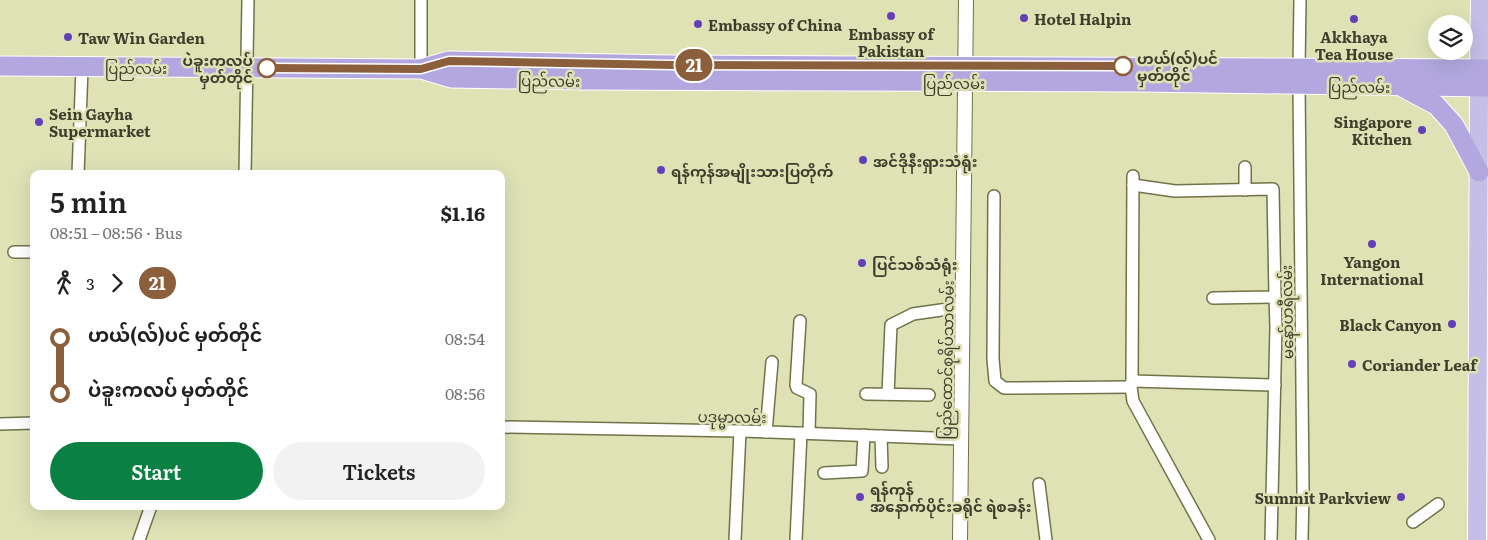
<!DOCTYPE html>
<html lang="en">
<head>
<meta charset="utf-8">
<style>
	body { margin:0; font-family:Literata,"Noto Sans Myanmar",serif; background:#f2f2f2; color:#222; height:100vh; display:flex; flex-direction:column; font-size:19px; white-space:nowrap }
	* { box-sizing:border-box; margin:0 }
	p { font-size:16px; color:#767676 }
	.icon { flex:none; width:28px; height:28px; fill:none; stroke:currentColor; stroke-width:2; stroke-linecap:round; stroke-linejoin:round }
	.map { position:relative; flex:1; overflow:hidden }
	.panel { position:absolute; left:30px; top:170px; width:475px; height:340px; display:flex; flex-direction:column; background:#fff; border-radius:10px; box-shadow:0 5px 20px #0002 }
	.panel>* { flex:none }
	.badge { padding:0 10px; border-radius:16px; font-size:18px; line-height:32px }
	.fabs { position:absolute; left:1428px; top:15px; display:grid; gap:10px }
	.fabs a { display:grid; place-items:center; width:45px; height:45px; border-radius:50%; background:#fff; box-shadow:0 5px 20px #0002; font-size:25px }
	.map>.badge { position:absolute; translate:-50% -50%; box-shadow:0 0 0 2px #fff }
	.legs { display:flex; align-items:center; gap:8px; height:55px; padding:0 20px; font-size:16px }
	.legs p { margin-inline-start:auto }
	.overview { display:flex; align-items:center; justify-content:space-between; height:85px; padding:0 20px }
	h1 { font-size:28px; font-weight:600; line-height:38px }
	.cta { display:flex; gap:10px; margin-top:auto; padding:10px 20px }
	.cta a { flex:1; height:58px; border-radius:30px; background:#0b8043; color:#fff; font-size:20px; font-weight:600; line-height:58px; text-align:center }
	.cta a+a { background:#f2f2f2; color:#222 }
	ul { padding:0 20px; list-style:none }
	li { display:flex; align-items:center; gap:18px; height:55px; font-size:19px }
	li i { display:grid; place-items:center; width:8px; height:100%; margin:0 6px; background:currentColor }
	li i::after { content:''; width:12px; height:12px; margin:-6px; border:4px solid; border-radius:50%; background:#fff }
	li p { margin-inline-start:auto }
	li:first-child i { background:linear-gradient(#0000 50%,currentColor 0) }
	li:last-child i { background:linear-gradient(currentColor 50%,#0000 0) }
	.map>svg:first-child { display:block }
	.lines { fill:none; stroke-linecap:round; stroke-linejoin:round }
	.minor-casing { stroke:#707349; stroke-width:14 }
	.tertiary-casing { stroke:#707349; stroke-width:16 }
	.primary-casing { stroke:#fff; stroke-width:20 }
	.trunk-casing { stroke:#fff; stroke-width:21 }
	.minor { stroke:#fff; stroke-width:11 }
	.tertiary { stroke:#fff; stroke-width:14 }
	.primary { stroke:#c5bee7; stroke-width:18 }
	.trunk { stroke:#b2a8df; stroke-width:19 }
	.line-1-casing { stroke:#fff; stroke-width:11 }
	.line-1 { stroke:#8b5e3c; stroke-width:8 }
	.poi-dot { fill:#6340b8; stroke:#dee2b5; stroke-width:2 }
	.stop-1-dot { fill:#fff; stroke:#8b5e3c; stroke-width:2.5 }
	.labels { text-anchor:middle; dominant-baseline:central; stroke-width:5; stroke-linejoin:round; paint-order:stroke }
	.poi-label { font-size:15px; font-weight:bold; fill:#3d3f2c; stroke:#dee2b5; text-anchor:start }
	.stop-label { font-size:15px; font-weight:bold; fill:#3d3f2c; stroke:#dee2b5; text-anchor:start }
	.street-label { font-size:15px; fill:#3d3f2c; stroke:#dee2b5 }
</style>
</head>
<body>
<div class="map">
<svg width="1488" height="540" viewBox="0 0 1488 540">
	<rect width="100%" height="100%" fill="#dee2b5"/>
	<g class="lines">
		<!-- minor casing -->
		<g class="minor-casing">
			<g id="minor">
				<polyline points="1299,68 1300,0"/>
				<polyline points="421,69 421,0"/>
				<polyline points="1299,85 1303,489 1302,540"/>
				<polyline points="78,174 82,68"/>
				<polyline points="245,174 248,0"/>
				<polyline points="1133,176 1132,381 1131,387 1133,401 1209,540"/>
				<polyline points="1133,185 1175,191 1273,189 1275,297 1213,298"/>
				<polyline points="1245,190 1245,167"/>
				<polyline points="994,196 993,359 995,381 1004,388 1131,387"/>
				<polyline points="14,252 34,252"/>
				<polyline points="800,321 796,385 797,388 810,394 809,433"/>
				<polyline points="1132,381 1275,385"/>
				<polyline points="866,394 929,395"/>
				<polyline points="888,394 891,325 913,314 962,307"/>
				<polyline points="0,424 34,423"/>
				<polyline points="501,427 740,431 961,439"/>
				<polyline points="766,432 772,362"/>
				<polyline points="881,436 882,467"/>
				<polyline points="824,473 862,471 864,435"/>
				<polyline points="1039,484 1046,540"/>
				<polyline points="1413,522 1438,504"/>
				<polyline points="139,540 151,506"/>
				<polyline points="735,540 740,431"/>
				<polyline points="796,540 801,433"/>
				<polyline points="1271,540 1276,327 1275,297"/>
			</g>
		</g>
		<!-- tertiary casing -->
		<g class="tertiary-casing">
			<polyline id="tertiary" points="960,540 966,0"/>
		</g>
		<!-- primary casing -->
		<g class="primary-casing">
			<g id="primary">
				<polyline points="1479,69 1480,0"/>
				<polyline points="1477,540 1479,87"/>
			</g>
		</g>
		<!-- trunk casing -->
		<g class="trunk-casing">
			<g id="trunk">
				<polyline points="0,66 421,69 451,78 583,80 1141,82 1488,87"/>
				<polyline points="421,69 449,61 672,65 1488,69"/>
				<polyline points="1404,88 1436,105 1454,125 1479,172"/>
			</g>
		</g>
		<!-- minor -->
		<use href="#minor" class="minor"/>
		<!-- tertiary -->
		<use href="#tertiary" class="tertiary"/>
		<!-- primary -->
		<use href="#primary" class="primary"/>
		<!-- trunk -->
		<use href="#trunk" class="trunk"/>
	</g>
	<g class="lines">
		<!-- line-1 casing -->
		<g class="line-1-casing">
			<polyline id="line-1" points="267,68 421,69 449,61 672,65 1123,66"/>
		</g>
		<!-- line-1 -->
		<use href="#line-1" class="line-1"/>
	</g>
	<!-- markers -->
	<g class="poi-dot">
		<circle cx="891" cy="16" r="5"/>
		<circle cx="1024" cy="18" r="5"/>
		<circle cx="1354" cy="19" r="5"/>
		<circle cx="698" cy="24" r="5"/>
		<circle cx="68" cy="37" r="5"/>
		<circle cx="39" cy="122" r="5"/>
		<circle cx="1422" cy="130" r="5"/>
		<circle cx="863" cy="160" r="5"/>
		<circle cx="661" cy="170" r="5"/>
		<circle cx="1372" cy="244" r="5"/>
		<circle cx="862" cy="263" r="5"/>
		<circle cx="1452" cy="324" r="5"/>
		<circle cx="1352" cy="364" r="5"/>
		<circle cx="860" cy="497" r="5"/>
		<circle cx="1401" cy="497" r="5"/>
	</g>
	<g class="stop-1-dot">
		<circle cx="1123" cy="66" r="9"/>
		<circle cx="267" cy="68" r="9"/>
	</g>
	<g class="labels">
		<!-- poi labels -->
		<g class="poi-label">
			<text x="1034" y="18">Hotel Halpin</text>
			<text x="708" y="24">Embassy of China</text>
			<text x="891" y="33" text-anchor="middle">Embassy of<tspan x="891" dy="17">Pakistan</tspan></text>
			<text x="1354" y="36" text-anchor="middle">Akkhaya<tspan x="1354" dy="17">Tea House</tspan></text>
			<text x="78" y="37">Taw Win Garden</text>
			<text x="49" y="113">Sein Gayha<tspan x="49" dy="17">Supermarket</tspan></text>
			<text x="1412" y="121" text-anchor="end">Singapore<tspan x="1412" dy="17">Kitchen</tspan></text>
			<text x="873" y="160">အင်ဒိုနီးရှားသံရုံး</text>
			<text x="671" y="170">ရန်ကုန်အမျိုးသားပြတိုက်</text>
			<text x="1372" y="261" text-anchor="middle">Yangon<tspan x="1372" dy="17">International</tspan></text>
			<text x="872" y="263">ပြင်သစ်သံရုံး</text>
			<text x="1442" y="324" text-anchor="end">Black Canyon</text>
			<text x="1362" y="364">Coriander Leaf</text>
			<text x="870" y="488">ရန်ကုန်<tspan x="870" dy="17">အနောက်ပိုင်းခရိုင် ရဲစခန်း</tspan></text>
			<text x="1391" y="497" text-anchor="end">Summit Parkview</text>
		</g>
		<!-- stop labels -->
		<g class="stop-label">
			<text x="1137" y="57">ဟယ်(လ်)ပင်<tspan x="1137" dy="17">မှတ်တိုင်</tspan></text>
			<text x="253" y="59" text-anchor="end">ပဲခူးကလပ်<tspan x="253" dy="17">မှတ်တိုင်</tspan></text>
		</g>
		<!-- street labels -->
		<g class="street-label">
			<text x="136" y="67">ပြည်လမ်း</text>
			<text transform="translate(549 80) rotate(1)">ပြည်လမ်း</text>
			<text x="954" y="82">ပြည်လမ်း</text>
			<text transform="translate(1359 86) rotate(1)">ပြည်လမ်း</text>
			<text transform="translate(1286 312) rotate(-91)">မနော်ဟရီလမ်း</text>
			<text transform="translate(946 360) rotate(-89)">ပြည်ထောင်စုရိပ်သာလမ်း</text>
			<text transform="translate(732 416) rotate(1)">ပဒုမ္မာလမ်း</text>
		</g>
	</g>
</svg>
<div class="fabs">
<a><svg class="icon" aria-label="layers" viewBox="0 0 24 24"><path d="M12 4l9 5-9 5-9-5zM3 14l9 5 9-5"/></svg></a>
</div>
<b class="badge" style="left:694px;top:65px;background:#8b5e3c;color:#fff">21</b>
<section class="panel">
<div class="overview"><div><h1>5 min</h1><p>08:51 – 08:56 · Bus</p></div><b>$1.16</b></div>
<div class="legs"><svg class="icon" aria-label="walk" viewBox="0 0 24 24"><circle cx="13" cy="4" r="2"/><path d="M13 8l-2 6 4 7M11 14l-3 7M7 12l3-4h3l4 4"/></svg>3<svg class="icon" aria-label="forward" viewBox="0 0 24 24"><path d="M9 5l7 7-7 7"/></svg><b class="badge" style="background:#8b5e3c;color:#fff">21</b></div>
<ul>
<li><i style="color:#8b5e3c"></i><b>ဟယ်(လ်)ပင် မှတ်တိုင်</b><p>08:54</p></li>
<li><i style="color:#8b5e3c"></i><b>ပဲခူးကလပ် မှတ်တိုင်</b><p>08:56</p></li>
</ul>
<div class="cta"><a>Start</a><a>Tickets</a></div>
</section>
</div>
</body>
</html>
